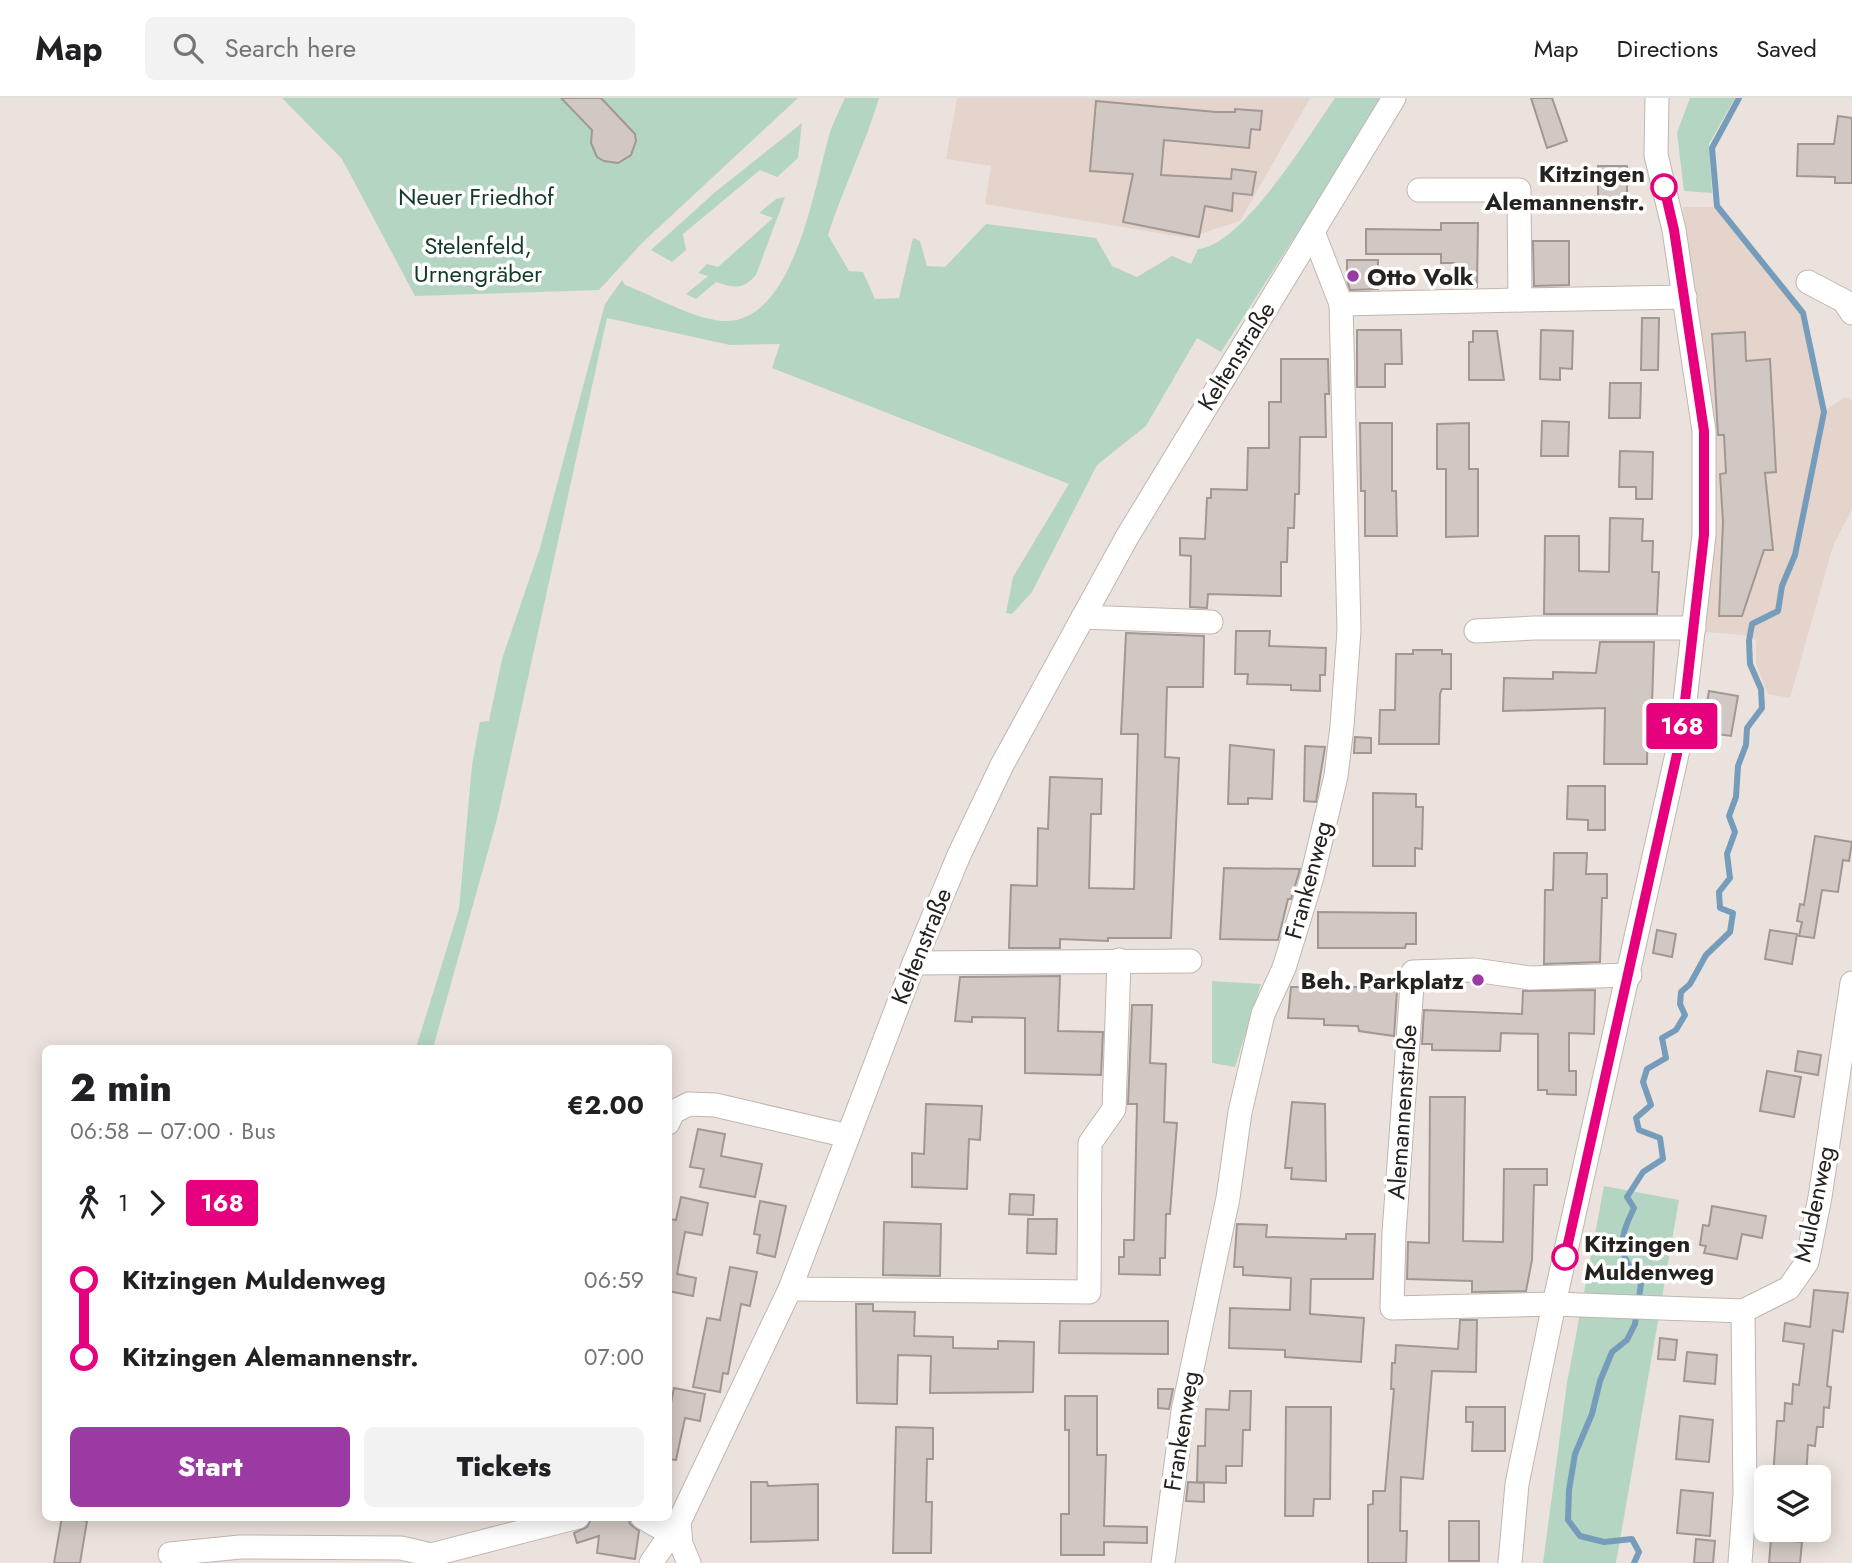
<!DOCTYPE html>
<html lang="en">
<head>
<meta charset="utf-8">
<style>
	body { margin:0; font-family:Jost,sans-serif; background:#f2f2f2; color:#202124; height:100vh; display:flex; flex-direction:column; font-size:26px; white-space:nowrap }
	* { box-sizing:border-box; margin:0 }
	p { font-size:23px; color:#757577 }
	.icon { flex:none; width:38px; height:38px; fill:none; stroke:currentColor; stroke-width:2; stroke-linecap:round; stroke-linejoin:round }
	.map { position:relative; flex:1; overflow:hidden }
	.panel { position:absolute; left:42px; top:947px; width:630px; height:476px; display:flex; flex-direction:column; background:#fff; border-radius:10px; box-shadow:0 4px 18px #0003 }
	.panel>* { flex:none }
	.badge { padding:0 14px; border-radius:5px; font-size:24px; line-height:46px }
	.controls { position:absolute; left:1754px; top:1367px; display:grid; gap:14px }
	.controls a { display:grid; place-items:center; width:77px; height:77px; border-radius:10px; background:#fff; box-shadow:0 4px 18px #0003; font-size:35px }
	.map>.badge { position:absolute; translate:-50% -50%; box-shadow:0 0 0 4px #fff }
	.legs { display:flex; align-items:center; gap:10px; height:77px; padding:0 28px; font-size:23px }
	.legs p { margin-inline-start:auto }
	.headline { display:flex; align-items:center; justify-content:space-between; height:119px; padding:0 28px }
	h1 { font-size:38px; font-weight:800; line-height:52px }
	.action { display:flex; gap:14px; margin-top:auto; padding:14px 28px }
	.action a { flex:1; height:80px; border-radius:10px; background:#9b3aa2; color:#fff; font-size:28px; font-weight:800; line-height:80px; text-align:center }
	.action a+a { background:#f2f2f2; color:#202124 }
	ul { padding:0 28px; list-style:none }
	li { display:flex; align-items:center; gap:24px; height:77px; font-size:26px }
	li i { display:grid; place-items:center; width:10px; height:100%; margin:0 9px; background:currentColor }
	li i::after { content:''; width:18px; height:18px; margin:-9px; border:5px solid; border-radius:50%; background:#fff }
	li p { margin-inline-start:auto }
	li:first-child i { background:linear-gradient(#0000 50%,currentColor 0) }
	li:last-child i { background:linear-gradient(currentColor 50%,#0000 0) }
	header { display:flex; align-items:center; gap:42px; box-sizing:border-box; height:98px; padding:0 35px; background:#fff; border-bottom:2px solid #e0e0e0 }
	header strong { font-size:33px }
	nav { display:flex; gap:38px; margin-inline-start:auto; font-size:24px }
	.search { width:490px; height:63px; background:#f2f2f2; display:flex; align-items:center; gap:18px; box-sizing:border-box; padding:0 24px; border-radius:10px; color:#757577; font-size:26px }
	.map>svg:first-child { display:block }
	.built { fill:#e5d4cb }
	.green { fill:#b4d5c2 }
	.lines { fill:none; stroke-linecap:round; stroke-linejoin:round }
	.stream { stroke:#759dbb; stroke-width:6 }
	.building { fill:#d2c8c3; stroke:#a19893; stroke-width:2 }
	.street-casing { stroke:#bfb6b0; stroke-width:25 }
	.street { stroke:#fff; stroke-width:23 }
	.line-1-casing { stroke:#fff; stroke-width:16 }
	.line-1 { stroke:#e6007e; stroke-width:10 }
	.stop-1-dot { fill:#fff; stroke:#e6007e; stroke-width:3.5 }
	.poi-dot { fill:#9b3aa2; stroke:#fff; stroke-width:2.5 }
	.labels { text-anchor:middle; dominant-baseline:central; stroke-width:7; stroke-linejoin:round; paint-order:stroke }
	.stop-label { font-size:24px; font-weight:bold; fill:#252220; stroke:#fff; text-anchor:end }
	.park-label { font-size:24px; fill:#143b29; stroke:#fff }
	.poi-label { font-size:24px; font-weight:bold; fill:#252220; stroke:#fff; text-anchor:start }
	.street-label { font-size:24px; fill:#252220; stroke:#fff }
</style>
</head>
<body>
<header>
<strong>Map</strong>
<div class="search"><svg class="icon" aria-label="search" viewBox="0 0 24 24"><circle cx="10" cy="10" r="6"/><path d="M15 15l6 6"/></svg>Search here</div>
<nav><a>Map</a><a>Directions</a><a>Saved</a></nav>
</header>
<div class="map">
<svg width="1852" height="1465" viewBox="0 0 1852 1465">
	<rect width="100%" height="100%" fill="#ece2dd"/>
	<!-- built -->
	<g class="built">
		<polygon points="957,0 1310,0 1240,123 1188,140 985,106 991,68 946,61"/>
		<polygon points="1683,109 1716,109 1801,215 1823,314 1845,299 1852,302 1852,411 1833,448 1790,600 1768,596 1756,566 1756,542 1743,537 1705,534 1714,442"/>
	</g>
	<!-- green -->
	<g class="green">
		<polygon points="282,0 798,0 642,145 599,192 415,198 342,61"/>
		<path d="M 845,0 L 879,0 C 865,47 843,90 828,137 L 849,173 L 863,174 L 875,201 L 899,200 L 913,140 L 920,143 L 927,168 L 945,169 L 986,126 L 1096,140 L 1112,168 L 1137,179 L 1172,158 L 1191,166 L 1198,151 C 1242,148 1310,36 1335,0 L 1380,0 L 1349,54 L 1221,254 L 1197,240 L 1146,328 L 1097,367 L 1032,494 L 1012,516 L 1006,515 L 1013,479 L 1069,386 L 772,270 L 780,246 L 730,247 L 607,220 L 497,721 L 433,950 L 416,950 L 459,811 L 472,667 L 480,624 L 489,623 L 502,561 L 540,450 L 605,206 L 622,182 L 625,187 C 652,197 697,223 725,223 C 795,224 815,85 830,34 C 834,23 840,11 845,0 Z"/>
		<polygon points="1690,0 1735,0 1709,46 1712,95 1684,93 1677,35"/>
		<polygon points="802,25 798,60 777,79 760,72 683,136 686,152 672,164 651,152 714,95"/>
		<path d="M 785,99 L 756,177 C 743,192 734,190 716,184 L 696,201 L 686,196 L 708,178 L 698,175 L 707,166 L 718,169 L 773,120 L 759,115 L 776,101 Z"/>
		<polygon points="1212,883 1261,886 1235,969 1212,965"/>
		<polygon points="1604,1088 1679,1102 1616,1465 1543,1465 1567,1285"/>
	</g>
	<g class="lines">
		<!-- stream -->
		<path class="stream" d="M 1634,1465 L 1639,1454 L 1632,1441 L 1604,1444 L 1580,1438 L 1568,1422 L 1569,1392 L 1575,1356 L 1592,1316 L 1600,1283 L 1612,1254 L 1627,1242 L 1635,1226 L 1641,1186 C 1618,1154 1617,1145 1634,1110 L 1627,1099 L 1643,1074 L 1663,1061 L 1660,1040 L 1639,1032 L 1636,1020 L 1651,1007 L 1643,984 L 1647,971 L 1666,960 L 1662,940 L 1676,932 L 1685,917 L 1680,906 L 1681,894 L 1690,886 L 1706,857 L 1730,834 L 1733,815 L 1720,810 L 1719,794 L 1730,780 L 1727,756 L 1735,734 L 1729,718 L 1736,699 L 1738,668 L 1746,647 L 1747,630 L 1762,610 L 1761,591 L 1750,566 L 1749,543 L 1752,526 L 1778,513 L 1782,488 L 1795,457 L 1824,314 L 1803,215 L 1717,108 L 1712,50 L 1739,0"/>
	</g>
	<!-- building -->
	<g class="building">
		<polygon points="561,0 601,0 635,36 636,43 631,57 618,65 604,63 597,59 591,45 592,32"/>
		<polygon points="1531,0 1552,0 1567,43 1547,50"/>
		<polygon points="1096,3 1216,14 1235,14 1235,11 1262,13 1260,32 1251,31 1249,50 1164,42 1161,77 1231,81 1232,71 1256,74 1252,97 1233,95 1232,113 1205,108 1199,139 1123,124 1133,76 1090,73"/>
		<polygon points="1838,18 1852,20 1852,85 1835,85 1835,79 1797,78 1798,46 1834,46"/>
		<rect x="1598" y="68" width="29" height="34"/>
		<polygon points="1441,125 1478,125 1477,189 1454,186 1454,165 1441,165 1441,156 1366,156 1366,131 1441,132"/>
		<polygon points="1533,143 1569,143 1569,187 1534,188"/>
		<polygon points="1347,162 1378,162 1378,191 1350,192 1347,182"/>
		<polygon points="1642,220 1659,220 1658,272 1641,272"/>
		<polygon points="1357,232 1401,232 1402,266 1385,266 1385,289 1357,289"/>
		<polygon points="1541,232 1573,233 1572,271 1560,270 1560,282 1540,281"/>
		<polygon points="1473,233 1497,233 1504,282 1469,282 1469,244 1473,244"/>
		<polygon points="1745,234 1746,263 1770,261 1776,374 1765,375 1773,452 1764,452 1742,518 1719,518 1723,424 1720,376 1726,375 1724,337 1718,337 1712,236"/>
		<polygon points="1281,261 1328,261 1329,296 1325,296 1326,339 1300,339 1299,396 1295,396 1294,430 1288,430 1287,464 1281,464 1281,498 1208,496 1207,510 1190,509 1191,458 1180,457 1180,440 1205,441 1207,400 1211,400 1211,391 1247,392 1248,350 1269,350 1269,304 1281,304"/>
		<polygon points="1610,285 1641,285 1640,320 1609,320"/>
		<polygon points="1542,323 1569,324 1568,358 1541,358"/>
		<polygon points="1360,325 1392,325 1392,393 1396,393 1397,438 1365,438 1365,393 1361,393"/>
		<polygon points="1469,325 1469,371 1478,371 1478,438 1446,439 1446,371 1437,371 1437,326"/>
		<polygon points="1620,353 1653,354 1652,401 1636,401 1636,389 1619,389"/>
		<polygon points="1610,420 1643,421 1642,443 1653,443 1652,474 1659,474 1657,516 1544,516 1545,438 1579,438 1579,473 1609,474"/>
		<polygon points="1236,533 1270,533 1269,548 1326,550 1325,577 1320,577 1320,593 1291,592 1291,587 1247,586 1248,576 1235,576"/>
		<polygon points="1126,535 1204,538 1203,589 1167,589 1165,659 1179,660 1171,840 1108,840 1108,843 1060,841 1060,850 1009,850 1011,787 1037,788 1038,730 1048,731 1050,679 1102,681 1101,716 1091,716 1089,790 1134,791 1138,636 1121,636"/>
		<polygon points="1600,544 1654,544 1652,607 1648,606 1647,666 1604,666 1605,610 1503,613 1504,580 1553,581 1553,574 1596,575"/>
		<polygon points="1413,552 1442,552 1442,556 1451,556 1451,591 1442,591 1440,596 1439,646 1379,646 1380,612 1395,612 1396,556 1413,556"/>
		<polygon points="1709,593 1738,598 1731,638 1702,634"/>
		<polygon points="1355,639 1371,640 1371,655 1354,655"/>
		<polygon points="1230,647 1274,652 1272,701 1248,700 1248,706 1228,706"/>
		<polygon points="1305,648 1325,649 1316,704 1304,703"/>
		<polygon points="1568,688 1605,688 1605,732 1588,732 1588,722 1567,721"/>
		<polygon points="1373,695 1416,696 1416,709 1423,709 1422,751 1415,750 1415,768 1373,768"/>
		<polygon points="1815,738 1852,744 1849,763 1843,762 1838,794 1822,792 1814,840 1799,838 1802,824 1797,823 1800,806 1804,807"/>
		<polygon points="1554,755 1587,755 1586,776 1607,776 1607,800 1602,800 1600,864 1544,866 1545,792 1553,792"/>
		<polygon points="1224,770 1300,771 1291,801 1288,801 1278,842 1220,841"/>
		<polygon points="1318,814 1416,815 1416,846 1406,846 1405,850 1318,850"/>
		<polygon points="1657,832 1676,836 1672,859 1653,855"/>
		<polygon points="1770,832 1797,836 1792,866 1765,861"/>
		<polygon points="1060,878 1058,933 1103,934 1101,977 1025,975 1025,920 972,919 972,924 955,923 960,879"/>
		<polygon points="1291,889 1378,889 1378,893 1397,893 1394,938 1359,933 1358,928 1324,927 1324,921 1288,920"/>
		<polygon points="1595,892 1594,936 1569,935 1569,973 1576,973 1576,997 1547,996 1547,992 1538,992 1538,936 1501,935 1500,953 1432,952 1432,946 1422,946 1424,912 1522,916 1523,893"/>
		<polygon points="1132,907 1152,907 1150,965 1166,966 1164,1024 1177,1025 1170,1116 1166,1116 1165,1160 1160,1160 1160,1177 1119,1176 1119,1159 1124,1159 1124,1142 1134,1142 1137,1006 1128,1006"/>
		<polygon points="1798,953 1821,957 1818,977 1795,973"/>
		<polygon points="1767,973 1801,979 1794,1019 1760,1013"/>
		<polygon points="1430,999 1465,999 1463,1143 1503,1144 1504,1071 1547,1071 1547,1087 1534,1087 1532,1162 1526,1193 1472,1194 1472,1183 1407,1181 1408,1144 1429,1145"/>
		<polygon points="1292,1004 1325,1006 1326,1083 1291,1081 1292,1070 1285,1070"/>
		<polygon points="926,1006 982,1008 980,1042 969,1041 967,1091 912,1089 912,1055 924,1056"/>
		<polygon points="698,1031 725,1036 721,1058 762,1066 755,1099 700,1089 704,1071 690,1069"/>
		<polygon points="1010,1096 1034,1097 1033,1117 1009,1116"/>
		<polygon points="681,1099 708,1105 702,1137 685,1134 677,1176 696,1180 693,1198 668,1193 668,1121 676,1122"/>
		<polygon points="760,1103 786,1108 775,1159 757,1155 760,1137 754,1136"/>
		<polygon points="1712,1108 1766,1118 1762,1140 1742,1136 1737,1161 1704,1155 1706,1148 1700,1147 1703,1127 1709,1128"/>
		<polygon points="1028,1121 1057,1121 1056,1156 1027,1155"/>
		<polygon points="884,1124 941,1126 940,1178 883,1177"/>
		<polygon points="1237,1126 1267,1127 1266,1139 1346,1141 1346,1136 1375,1136 1373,1181 1311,1181 1310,1216 1364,1220 1361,1264 1285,1259 1285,1252 1229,1250 1230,1210 1290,1212 1291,1180 1243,1177 1243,1169 1234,1169"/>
		<polygon points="730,1169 757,1174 750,1208 741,1206 728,1276 723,1275 720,1294 693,1289 707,1220 720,1222"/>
		<polygon points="1814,1192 1848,1195 1843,1234 1833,1232 1827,1288 1831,1289 1829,1310 1824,1309 1823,1329 1817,1329 1815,1348 1808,1347 1806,1379 1773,1379 1777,1323 1784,1323 1785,1305 1792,1306 1793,1286 1799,1287 1804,1246 1783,1243 1785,1225 1810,1229"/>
		<polygon points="856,1206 873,1206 873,1213 915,1214 914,1238 953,1239 953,1250 998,1251 998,1243 1034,1244 1033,1294 930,1295 931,1258 898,1257 897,1306 857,1305"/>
		<polygon points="1460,1222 1477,1222 1476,1274 1432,1273 1423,1381 1401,1379 1400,1433 1407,1433 1406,1465 1368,1465 1368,1407 1373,1406 1373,1393 1385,1393 1394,1291 1391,1291 1392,1265 1395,1265 1396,1247 1458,1251"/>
		<polygon points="1060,1223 1168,1223 1168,1256 1059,1255"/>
		<polygon points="1660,1240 1677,1242 1675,1262 1658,1261"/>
		<polygon points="1687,1254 1717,1257 1715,1286 1684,1283"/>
		<polygon points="674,1290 705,1296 700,1323 685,1320 676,1362 668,1361 668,1319"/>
		<polygon points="1158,1291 1173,1291 1169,1311 1158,1310"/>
		<polygon points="1230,1293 1251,1293 1250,1332 1243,1332 1242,1368 1226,1368 1226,1385 1197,1384 1198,1348 1205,1348 1206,1311 1229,1312"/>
		<polygon points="1065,1298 1097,1298 1097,1357 1106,1357 1104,1428 1147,1429 1147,1445 1104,1444 1104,1457 1061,1457 1061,1416 1069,1416 1069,1332 1065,1332"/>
		<polygon points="1286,1309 1331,1309 1330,1401 1314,1401 1313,1418 1285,1418"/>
		<polygon points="1466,1309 1505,1309 1505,1353 1472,1353 1473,1324 1466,1324"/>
		<polygon points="1680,1318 1713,1322 1709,1364 1676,1361"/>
		<polygon points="896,1329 933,1330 933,1361 927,1361 926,1404 932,1404 931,1455 893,1455"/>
		<polygon points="751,1384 767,1384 768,1388 818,1386 818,1442 751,1444"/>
		<polygon points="1188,1384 1204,1385 1204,1404 1186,1403"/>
		<polygon points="1681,1392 1713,1395 1710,1438 1677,1435"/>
		<polygon points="62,1419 87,1423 80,1465 54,1465"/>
		<polygon points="592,1419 628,1419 630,1426 639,1433 635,1461 597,1455 599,1438 577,1445 574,1435 587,1429"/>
		<rect x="1449" y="1423" width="30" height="40"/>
		<polygon points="1696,1441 1715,1443 1713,1465 1694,1465"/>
		<polygon points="1771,1441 1802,1444 1800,1465 1769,1465"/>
	</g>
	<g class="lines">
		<!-- street casing -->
		<g class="street-casing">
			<g id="street">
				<polyline points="1419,92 1519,92 1520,202 1685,199"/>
				<polyline points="1808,184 1844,203 1852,215"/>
				<polyline points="1341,206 1520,202"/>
				<polyline points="1083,519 1211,524"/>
				<polyline points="1476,533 1534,530 1694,530"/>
				<polyline points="914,865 1190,863"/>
				<polyline points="1630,877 1530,880 1474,872 1413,874 1394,1135 1392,1210 1554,1206 1743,1213"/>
				<polyline points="668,1025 673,1014 689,1006 715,1007 848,1038"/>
				<polyline points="790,1191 1089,1194 1090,1045 1114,1011 1119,862"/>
				<polyline points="642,1419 671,1436"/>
				<polyline points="679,1424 681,1446 689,1465"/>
				<polyline points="170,1456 240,1449 401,1450 431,1457 578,1419"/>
				<polyline points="651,1465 679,1424 790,1191 914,865 959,757 1002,667 1127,439 1394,0"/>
				<polyline points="1163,1465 1183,1313 1228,1100 1240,1014 1263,916 1284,870 1312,779 1336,678 1342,628 1349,533 1341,206 1313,134"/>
				<polyline points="1510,1465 1517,1386 1554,1206 1681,638 1704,437 1704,333 1674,132 1656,57 1657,0"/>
				<polyline points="1740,1465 1745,1396 1743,1213 1789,1190 1807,1164 1820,1099 1852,885"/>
			</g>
		</g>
		<!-- street -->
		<use href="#street" class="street"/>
	</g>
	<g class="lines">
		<!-- line-1 casing -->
		<g class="line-1-casing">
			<polyline id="line-1" points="1565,1159 1681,638 1704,437 1704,333 1674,132 1664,89"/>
		</g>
		<!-- line-1 -->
		<use href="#line-1" class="line-1"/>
	</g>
	<!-- markers -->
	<g class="stop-1-dot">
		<circle cx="1664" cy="89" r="12"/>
		<circle cx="1565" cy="1159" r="12"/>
	</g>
	<g class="poi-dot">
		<circle cx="1353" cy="178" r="7"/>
		<circle cx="1478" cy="882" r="7"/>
	</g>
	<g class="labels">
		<!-- stop labels -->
		<g class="stop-label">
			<text x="1645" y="75">Kitzingen<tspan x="1645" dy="28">Alemannenstr.</tspan></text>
			<text x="1584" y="1145" text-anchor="start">Kitzingen<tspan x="1584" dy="28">Muldenweg</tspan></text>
		</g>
		<!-- park labels -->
		<g class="park-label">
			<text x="476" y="98">Neuer Friedhof</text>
			<text x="478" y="147">Stelenfeld,<tspan x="478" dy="28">Urnengräber</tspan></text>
		</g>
		<!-- poi labels -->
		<g class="poi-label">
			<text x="1367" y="178">Otto Volk</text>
			<text x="1464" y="882" text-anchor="end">Beh. Parkplatz</text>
		</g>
		<!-- street labels -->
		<g class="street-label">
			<text transform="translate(1236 258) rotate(-58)">Keltenstraße</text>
			<text transform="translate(1308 782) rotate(-75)">Frankenweg</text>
			<text transform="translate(921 848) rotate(-68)">Keltenstraße</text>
			<text transform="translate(1402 1014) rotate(-86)">Alemannenstraße</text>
			<text transform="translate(1814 1106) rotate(-78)">Muldenweg</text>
			<text transform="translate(1181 1333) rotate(-81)">Frankenweg</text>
		</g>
	</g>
</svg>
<div class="controls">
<a><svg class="icon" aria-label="layers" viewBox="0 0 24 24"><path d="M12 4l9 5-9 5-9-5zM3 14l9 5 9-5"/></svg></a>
</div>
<b class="badge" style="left:1682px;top:628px;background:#e6007e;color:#fff">168</b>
<section class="panel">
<div class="headline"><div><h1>2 min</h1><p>06:58 – 07:00 · Bus</p></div><b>€2.00</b></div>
<div class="legs"><svg class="icon" aria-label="walk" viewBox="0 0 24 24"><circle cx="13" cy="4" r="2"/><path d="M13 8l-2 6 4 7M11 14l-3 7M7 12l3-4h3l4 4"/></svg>1<svg class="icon" aria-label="forward" viewBox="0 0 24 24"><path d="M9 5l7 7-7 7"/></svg><b class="badge" style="background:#e6007e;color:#fff">168</b></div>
<ul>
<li><i style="color:#e6007e"></i><b>Kitzingen Muldenweg</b><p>06:59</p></li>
<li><i style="color:#e6007e"></i><b>Kitzingen Alemannenstr.</b><p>07:00</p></li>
</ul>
<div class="action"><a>Start</a><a>Tickets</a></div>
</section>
</div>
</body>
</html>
